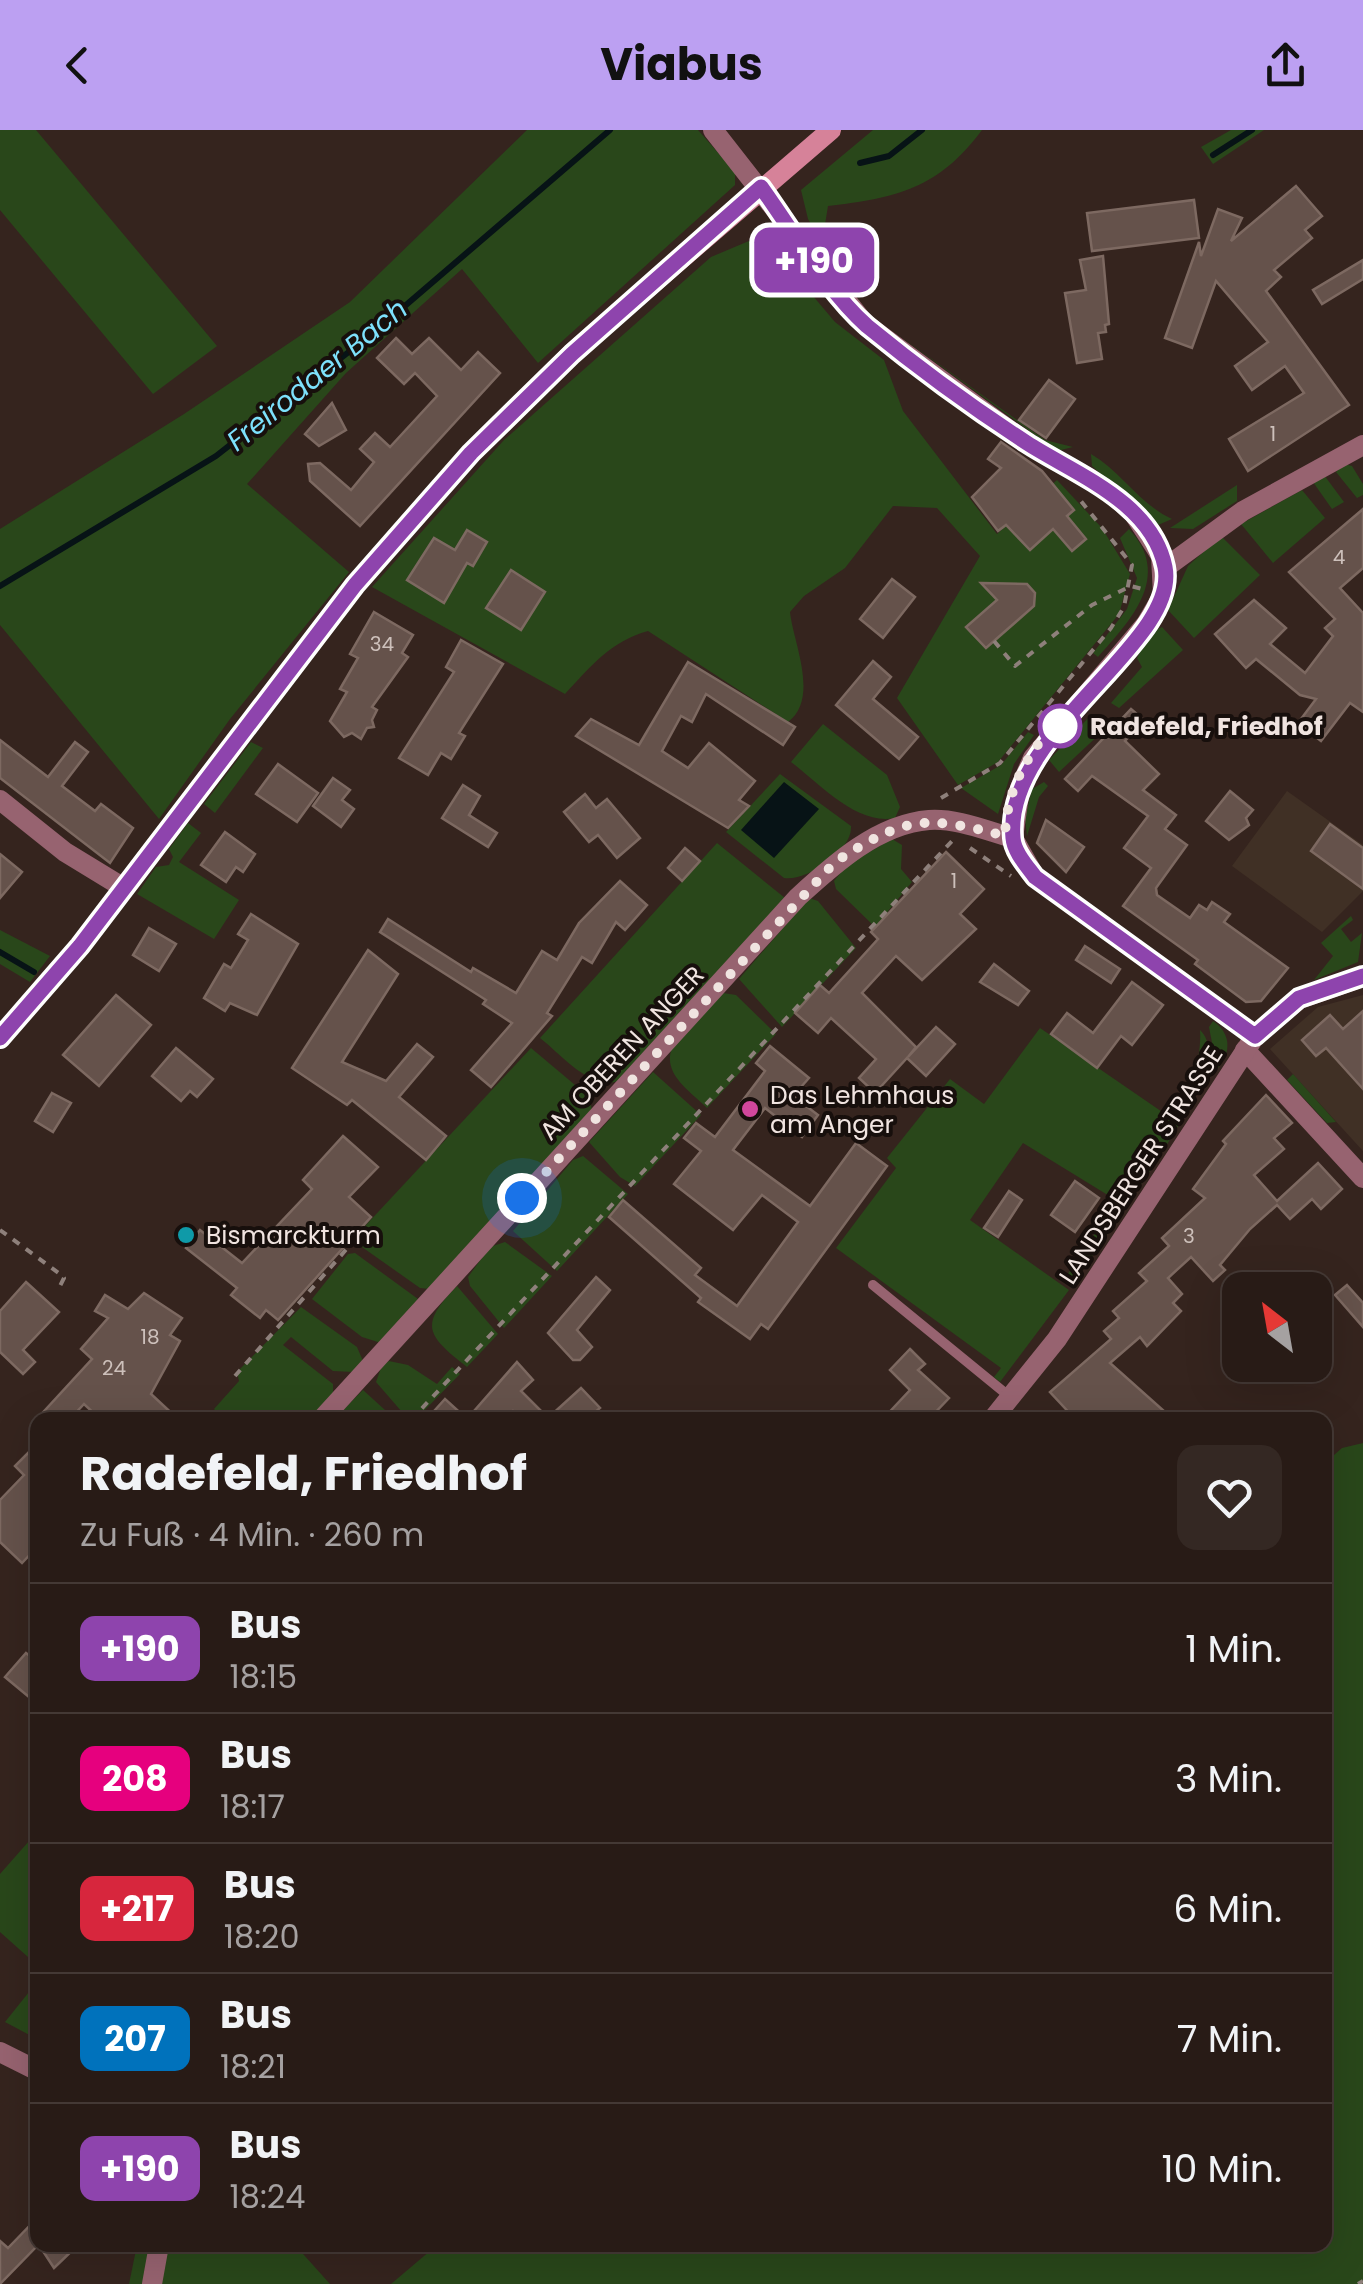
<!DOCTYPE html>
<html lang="de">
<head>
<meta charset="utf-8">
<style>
	body { margin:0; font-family:Poppins,sans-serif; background:#342823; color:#f1f3f6; height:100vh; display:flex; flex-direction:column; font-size:38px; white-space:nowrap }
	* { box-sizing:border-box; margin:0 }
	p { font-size:32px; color:#a5a1a1 }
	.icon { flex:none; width:55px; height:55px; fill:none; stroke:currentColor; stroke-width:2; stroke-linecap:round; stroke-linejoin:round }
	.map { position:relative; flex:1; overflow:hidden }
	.side { position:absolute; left:30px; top:1282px; width:1302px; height:840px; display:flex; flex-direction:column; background:#281b16; border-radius:20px; box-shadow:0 10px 40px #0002,0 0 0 2px #443935 }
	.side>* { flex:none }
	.badge { padding:0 20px; border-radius:15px; font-size:35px; line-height:65px }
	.needle { width:65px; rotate:329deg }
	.fabs { position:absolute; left:1222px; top:1142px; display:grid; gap:20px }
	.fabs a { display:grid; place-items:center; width:110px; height:110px; border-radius:20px; background:#281b16; box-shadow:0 10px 40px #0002,0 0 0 2px #443935; font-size:50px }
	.you { position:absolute; width:50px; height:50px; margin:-25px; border:8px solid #fff; border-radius:50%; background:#1a73e8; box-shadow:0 0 0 15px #1a73e833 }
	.map>.badge { position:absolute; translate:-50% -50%; box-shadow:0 0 0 5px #fff }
	.round { display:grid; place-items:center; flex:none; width:105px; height:105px; border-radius:20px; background:#342823 }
	.head { display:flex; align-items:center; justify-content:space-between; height:170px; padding:0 50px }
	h1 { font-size:48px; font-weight:700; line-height:75px }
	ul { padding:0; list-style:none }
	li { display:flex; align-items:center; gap:30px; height:130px; padding:0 50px; border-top:2px solid #443935 }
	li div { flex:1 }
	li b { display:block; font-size:38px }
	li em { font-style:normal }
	li .badge { min-width:110px; font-weight:700; text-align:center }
	header { display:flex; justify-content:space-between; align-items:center; height:130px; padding:0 50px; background:#bca0f2; color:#111; font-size:45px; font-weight:700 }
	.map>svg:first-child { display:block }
	.commercial { fill:#403025 }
	.green { fill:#29471a }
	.water { fill:#071316 }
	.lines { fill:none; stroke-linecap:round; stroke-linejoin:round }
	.stream { stroke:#071316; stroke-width:6 }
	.building { fill:#65524b; stroke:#7d6961; stroke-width:2.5 }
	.path { stroke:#8e807b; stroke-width:4; stroke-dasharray:8 8; stroke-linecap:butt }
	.service { stroke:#976370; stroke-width:10 }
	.minor { stroke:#976370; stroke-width:20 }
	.secondary { stroke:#d68299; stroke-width:20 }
	.line-casing { stroke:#fff; stroke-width:22 }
	.line { stroke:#8e44ad; stroke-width:15 }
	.walk { stroke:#f0e4e0; stroke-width:10; stroke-dasharray:0 18 }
	.stop-dot { fill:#fff; stroke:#8e44ad; stroke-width:5 }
	.hotel-dot { fill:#d1479c; stroke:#170f0c; stroke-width:4 }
	.culture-dot { fill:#0f9aa8; stroke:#170f0c; stroke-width:4 }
	.labels { text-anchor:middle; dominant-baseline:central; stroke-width:8; stroke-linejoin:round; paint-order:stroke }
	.number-label { font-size:20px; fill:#cdc0bb }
	.stop-label { font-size:25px; font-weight:bold; fill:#f0e4e0; stroke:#170f0c; text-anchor:start }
	.street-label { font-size:25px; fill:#f0e4e0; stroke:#170f0c }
	.poi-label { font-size:25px; fill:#f0e4e0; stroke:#170f0c; text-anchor:start }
	.water-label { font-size:28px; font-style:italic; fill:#7de1fc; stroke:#170f0c }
</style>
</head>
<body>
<header><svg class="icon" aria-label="back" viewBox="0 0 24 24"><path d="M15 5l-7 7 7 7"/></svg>Viabus<svg class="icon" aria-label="share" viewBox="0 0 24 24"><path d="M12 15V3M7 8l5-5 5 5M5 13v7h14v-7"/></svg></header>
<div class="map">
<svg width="1363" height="2154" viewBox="0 0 1363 2154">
	<rect width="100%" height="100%" fill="#35241e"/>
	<!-- commercial -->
	<g class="commercial">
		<polygon points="1287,661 1363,715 1363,761 1322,802 1232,736"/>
		<polygon points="1363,865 1363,1021 1270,919 1318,877"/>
	</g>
	<!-- green -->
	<g class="green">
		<polygon points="0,0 36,0 217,216 153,264 0,80"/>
		<polygon points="527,0 698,0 735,42 735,55 538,233 462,139 346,243 247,354 349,442 230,589 159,689 0,495 0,399 184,284 350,172"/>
		<path d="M 873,0 L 982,0 C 939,58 897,68 828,76 L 822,113 L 808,89 L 801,60 Z"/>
		<polygon points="1231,0 1264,0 1213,34 1201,17"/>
		<path d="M 756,108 L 792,126 L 813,166 L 835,192 L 884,230 L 903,281 L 997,404 L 1057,350 L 1102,398 L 1130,444 L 1119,484 L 998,632 L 958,655 L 897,568 L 980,426 L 937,378 L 893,376 L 845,438 L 804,466 L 790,482 C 793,512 820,568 788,592 L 648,501 C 611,511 591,536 565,564 L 372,457 L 504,310 L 711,127 Z"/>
		<polygon points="897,204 1045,310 1073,317 1057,321"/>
		<path d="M 1091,324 C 1122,342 1139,374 1172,389 L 1158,395 L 1092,336 Z"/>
		<polygon points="1344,334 1352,336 1363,354 1363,365 1357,368 1336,342"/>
		<polygon points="1324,345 1344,372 1332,379 1313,352"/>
		<polygon points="1237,355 1237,371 1193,399 1170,398"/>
		<polygon points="1302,360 1325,388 1273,433 1241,394"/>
		<path d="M 1129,399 C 1173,446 1131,490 1098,527 L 1093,523 L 1127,479 L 1137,448 L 1120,408 Z"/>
		<polygon points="1221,406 1260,445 1194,508 1168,480 1188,436"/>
		<polygon points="1162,497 1183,520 1119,578 1111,573 1142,537 1137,528 1150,503"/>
		<polygon points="1092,584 1107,590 1104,600 1059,642 1049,630"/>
		<path d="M 823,594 L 887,645 L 900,677 L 895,688 C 857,696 819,653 791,632 Z"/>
		<polygon points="1028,602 1034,605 1014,634 998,684 961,658 1001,635"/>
		<polygon points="251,612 263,618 215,683 204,674"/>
		<path d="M 780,644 L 851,696 C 853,721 806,752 784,748 L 726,702 Z"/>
		<polygon points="1044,652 1048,656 1039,667 1027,706 1025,688 1032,659"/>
		<polygon points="188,693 201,703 179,732 239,770 214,809 137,764 156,737 169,735 173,727 169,719"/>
		<polygon points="892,709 902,715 901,739 912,752 875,797 836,759 834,751 847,735"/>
		<path d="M 717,713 L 785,768 L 621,950 C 592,963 562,925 540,908 Z"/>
		<polygon points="809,768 818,771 856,818 782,897 739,849"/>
		<polygon points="1351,786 1353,790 1341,799 1351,812 1362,803 1358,832 1314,850 1333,826 1321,813"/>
		<polygon points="0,800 50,826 30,852 0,834"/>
		<path d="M 723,863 L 736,865 L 776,904 L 707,978 C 690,961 662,944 672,918 Z"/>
		<path d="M 1213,891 C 1231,903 1232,923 1217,939 L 1209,897 Z"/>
		<path d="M 1040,898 L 1171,988 C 1188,960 1202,934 1200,900 C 1208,907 1211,922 1208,935 C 1204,957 1142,1060 1124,1075 L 1023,1013 L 970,1090 L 1069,1160 L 1000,1252 L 994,1247 L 1001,1238 L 836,1118 L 896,1038 L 887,1028 L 950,949 L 984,974 Z"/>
		<polygon points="531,918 587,965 592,979 430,1159 420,1158 352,1110"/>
		<polygon points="653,942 701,985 635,1056 620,1047 589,1012"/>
		<polygon points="1293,944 1336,992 1327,993 1287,950"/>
		<polygon points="583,1026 628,1064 557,1141 513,1101 573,1030"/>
		<polygon points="1106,1087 1113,1096 1075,1151 1067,1145"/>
		<polygon points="505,1112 552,1146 504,1198 470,1156 468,1147 490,1117"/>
		<polygon points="355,1123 418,1169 381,1213 362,1207 312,1169 348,1124"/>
		<path d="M 457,1156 L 498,1204 L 467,1237 C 426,1205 419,1195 457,1156 Z"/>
		<polygon points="301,1177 357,1217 363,1231 353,1242 333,1241 291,1207 283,1215 333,1254 333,1266 311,1290 224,1290 214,1279 239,1251 237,1242"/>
		<polygon points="389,1231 408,1235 437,1254 452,1237 460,1244 415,1290 409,1290 376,1252 382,1235"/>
		<polygon points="363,1260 396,1290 333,1290"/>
		<polygon points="1363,1313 1363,2154 391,2154 437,2115 1325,2115 1325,1333 1342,1318"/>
		<polygon points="37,1702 37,1835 0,1802 0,1744"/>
		<polygon points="37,1852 37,1909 5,1892"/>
		<polygon points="137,2115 152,2115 144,2154 129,2154"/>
		<polygon points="167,2115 295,2115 330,2154 159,2154"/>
	</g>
	<!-- water -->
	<polygon class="water" points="784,652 819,679 774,728 741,700"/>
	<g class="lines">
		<!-- stream -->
		<g class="stream">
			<polyline points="1213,25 1252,0"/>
			<polyline points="860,33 889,26 922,0"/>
			<polyline points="0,456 216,326 378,199 610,0"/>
			<polyline points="0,822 34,842"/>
		</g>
	</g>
	<!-- building -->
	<g class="building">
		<polygon points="1296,56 1322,86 1305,100 1312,108 1274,140 1281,147 1266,161 1349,275 1248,341 1229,309 1304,263 1285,236 1252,260 1235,236 1268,212 1216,151 1192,218 1165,208 1199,112 1201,126 1218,79 1242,88 1231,111"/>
		<polygon points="1194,70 1199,108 1092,121 1087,83"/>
		<polygon points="1103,126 1109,194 1105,195 1106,202 1098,203 1102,229 1077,233 1065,163 1086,160 1080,130"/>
		<polygon points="1363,130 1363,149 1322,174 1313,160"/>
		<polygon points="396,208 412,224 429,208 461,240 478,222 500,243 360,396 310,351 308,334 320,333 351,360 374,332 360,319 375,303 390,317 437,266 415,243 404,254 377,228"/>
		<polygon points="1049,250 1075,269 1046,308 1019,290"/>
		<polygon points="332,273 346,300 319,316 305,304"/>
		<polygon points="1001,312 1042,341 1074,380 1067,386 1086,409 1072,421 1053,399 1030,420 1006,395 998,401 972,367 1001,338 988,329"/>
		<polygon points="1363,379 1363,438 1340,458 1363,483 1363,582 1350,573 1321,611 1298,593 1316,569 1300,565 1256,529 1246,538 1215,504 1254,470 1286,498 1270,514 1305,543 1333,506 1325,498 1335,489 1289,442"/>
		<polygon points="467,400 487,412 473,436 467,433 444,473 407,450 434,408 455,420"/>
		<polygon points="511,440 545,462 521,500 486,478"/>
		<polygon points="892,449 915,467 883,508 860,489"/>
		<polygon points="981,453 1027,454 1035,463 1034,476 986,518 966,497 997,470"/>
		<polygon points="374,482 413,505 402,523 408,527 372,577 377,580 372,590 374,597 367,598 361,609 352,603 344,607 330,591 347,562 340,559 358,528 350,524"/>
		<polygon points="461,510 503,534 459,603 465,606 451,629 441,623 428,645 399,628 454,542 446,537"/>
		<polygon points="873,531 891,547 873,569 918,607 899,629 836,575"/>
		<polygon points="688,532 795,597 783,615 706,564 692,592 681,586 662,621 688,638 709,613 755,651 739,670 749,676 728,698 576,606 591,589 639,615"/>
		<polygon points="1131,579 1144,590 1125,611 1159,644 1143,660 1176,685 1165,699 1187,715 1156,758 1157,765 1190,788 1199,775 1207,780 1212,772 1230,784 1224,792 1288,838 1261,871 1246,872 1195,834 1198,830 1123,776 1151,738 1124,718 1148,686 1092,646 1078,661 1065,649"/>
		<polygon points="0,610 48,647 75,612 88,622 62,656 95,681 101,674 133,698 110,733 0,648"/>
		<polygon points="278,634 318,663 297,692 256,664"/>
		<polygon points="333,648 350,660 342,670 354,679 341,697 313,676"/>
		<polygon points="463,655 480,666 469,685 497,703 488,717 442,688"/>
		<polygon points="1230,661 1253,680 1246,688 1249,695 1229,710 1206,691"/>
		<polygon points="585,664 596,678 607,669 640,708 617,728 598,705 589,712 564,682"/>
		<polygon points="1046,690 1084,717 1066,742 1037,713"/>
		<polygon points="1330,694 1363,718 1363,759 1311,721"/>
		<polygon points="225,702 255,724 243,742 236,737 226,752 201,735"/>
		<polygon points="685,718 700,731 682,751 668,738"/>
		<polygon points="946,722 984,759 960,784 976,799 922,850 896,826 862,863 916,917 908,927 936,897 955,914 926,946 907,928 875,963 859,948 876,929 831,888 818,903 795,883 820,855 829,863 878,809 871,802"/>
		<polygon points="0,724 22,742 0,768"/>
		<polygon points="620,751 647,775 625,800 616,792 592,833 582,827 547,883 552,886 491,957 471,940 512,893 483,874 486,870 380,802 388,789 471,842 473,838 516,863 542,821 557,830 579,793"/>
		<polygon points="251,784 298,814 257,885 230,873 225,881 204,868 224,834 231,838 248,810 238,804"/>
		<polygon points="149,798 176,814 159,841 133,825"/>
		<polygon points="1085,816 1120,839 1111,853 1076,830"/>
		<polygon points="368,820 398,844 342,932 386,951 417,914 433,927 399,967 446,1006 426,1030 352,970 347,975 292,938"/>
		<polygon points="994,834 1029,861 1018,875 980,852"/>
		<polygon points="1132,852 1163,875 1132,915 1121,906 1097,938 1051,904 1067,883 1093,903"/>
		<polygon points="116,865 151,895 99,956 63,925"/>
		<polygon points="1363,881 1363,959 1326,918 1316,926 1302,910 1330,885 1343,899"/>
		<polygon points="770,916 809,948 793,966 818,985 802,1007 765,978 733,1020 810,1076 856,1013 887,1036 768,1199 761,1194 750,1209 698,1172 701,1168 609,1087 623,1070 701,1138 695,1145 737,1176 798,1092 762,1065 733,1100 674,1054 701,1021 684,1008 696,993 715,1007 765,941 756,933"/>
		<polygon points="176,918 213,949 197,967 190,961 181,971 152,946"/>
		<polygon points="52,963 71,973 53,1002 35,991"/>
		<polygon points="1266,965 1292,993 1274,1008 1284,1019 1254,1045 1277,1071 1318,1033 1342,1059 1321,1079 1312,1069 1290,1089 1277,1075 1250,1099 1220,1135 1225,1140 1213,1151 1191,1127 1168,1148 1182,1164 1173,1173 1181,1181 1147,1216 1140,1207 1110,1233 1174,1290 1076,1290 1050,1262 1111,1209 1104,1201 1119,1188 1113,1181 1147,1151 1139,1143 1169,1116 1162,1108 1205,1068 1193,1059 1226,1014 1223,1011"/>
		<polygon points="343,1006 378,1037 349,1067 371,1087 278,1190 266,1180 260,1188 231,1165 237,1158 186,1118 200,1100 242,1133 312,1059 303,1050"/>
		<polygon points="1075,1051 1099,1068 1075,1102 1051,1085"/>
		<polygon points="1009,1061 1022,1070 998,1107 984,1098"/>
		<polygon points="596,1147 610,1160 577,1200 592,1217 580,1230 573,1230 548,1203"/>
		<polygon points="26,1152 59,1182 23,1220 35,1232 23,1244 0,1222 0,1181"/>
		<polygon points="1347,1155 1363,1173 1363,1197 1335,1165"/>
		<polygon points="144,1163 182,1188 170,1205 180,1211 151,1264 179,1290 101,1290 84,1274 69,1290 36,1290 92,1229 81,1219 108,1188 95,1181 105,1165 128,1179"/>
		<polygon points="910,1219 925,1234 918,1240 949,1268 928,1290 882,1290 910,1260 890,1240"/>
		<polygon points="517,1232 533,1250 521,1261 548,1288 581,1258 600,1278 586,1290 523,1290 513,1281 505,1290 426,1290 445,1269 467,1289"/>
		<polygon points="28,1323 38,1331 38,1416 22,1433 0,1412 0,1370 24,1345 15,1336"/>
		<polygon points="26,1523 38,1532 38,1557 29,1567 5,1547"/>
		<polygon points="38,2087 38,2115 0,2154 0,2111 8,2118"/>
		<polygon points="39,2115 78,2115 54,2138"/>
	</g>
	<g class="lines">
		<!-- path -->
		<g class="path">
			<polyline points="994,511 1015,536 1092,475 1131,456 1146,460"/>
			<polyline points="941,668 1000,633 1111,498 1124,477 1132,435 1080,370"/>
			<polyline points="970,718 1011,746"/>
			<polyline points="0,1100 60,1144 64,1148 60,1156"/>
			<polyline points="235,1246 351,1114"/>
			<polyline points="411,1290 952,711"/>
			<polyline points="1358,2154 1363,2151"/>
		</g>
		<!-- service -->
		<polyline class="service" points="873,1155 1010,1267"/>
		<!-- minor -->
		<g class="minor">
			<polyline points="713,0 864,193 1027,313 1110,362 1134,384 1161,426 1163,465 1146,494 1033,628 1020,658 1013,708 1035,747 1255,906"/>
			<polyline points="1165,438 1243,381 1363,315"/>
			<polyline points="0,670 65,722 124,758"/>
			<polyline points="1245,920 1363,1048"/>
			<path d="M 321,1290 L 798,767 C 834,734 878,694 929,690 C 957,688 987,701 1013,708"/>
			<polyline points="992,1290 1057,1209 1255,906 1299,869 1363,847"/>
			<polyline points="0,1922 38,1941"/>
			<polyline points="152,2154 159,2115"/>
		</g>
		<!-- secondary -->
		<polyline class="secondary" points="0,908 80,816 355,455 471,323 572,223 831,0"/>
	</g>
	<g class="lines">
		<!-- line casing -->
		<g class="line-casing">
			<path id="line" d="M 0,908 L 80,816 L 355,455 L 471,323 L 572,224 L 761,57 C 792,100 828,162 867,196 C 917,237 973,278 1027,313 C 1075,344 1152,372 1165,437 C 1180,513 1003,602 1013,708 C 1014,722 1027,736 1035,747 L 1255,906 L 1299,868 L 1363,846"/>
		</g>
		<!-- line -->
		<use href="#line" class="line"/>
		<!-- walk -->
		<path class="walk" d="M 522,1068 L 835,732 C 906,686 925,685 1005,706 C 1007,654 1029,624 1062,584 L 1060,596"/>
	</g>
	<!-- markers -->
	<circle class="stop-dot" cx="1060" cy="596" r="20"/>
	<circle class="hotel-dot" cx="750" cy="979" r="10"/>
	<circle class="culture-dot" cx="186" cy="1105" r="10"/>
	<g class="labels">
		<!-- number labels -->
		<g class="number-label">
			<text x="1273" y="304">1</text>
			<text x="1339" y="427">4</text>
			<text x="382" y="514">34</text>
			<text x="954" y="751">1</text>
			<text x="1189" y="1106">3</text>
			<text x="150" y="1207">18</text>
			<text x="114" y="1238">24</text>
		</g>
		<!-- stop labels -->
		<g class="stop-label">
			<text x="1090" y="596">Radefeld, Friedhof</text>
		</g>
		<!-- street labels -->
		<g class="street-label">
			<text transform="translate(622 923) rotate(-47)">AM OBEREN ANGER</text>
			<text transform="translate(1141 1035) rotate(-57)">LANDSBERGER STRASSE</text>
		</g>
		<!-- poi labels -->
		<g class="poi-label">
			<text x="770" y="965">Das Lehmhaus<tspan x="770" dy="29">am Anger</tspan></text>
			<text x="206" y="1105">Bismarckturm</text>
		</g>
		<!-- water labels -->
		<g class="water-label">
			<text transform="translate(317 245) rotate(-39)">Freirodaer Bach</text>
		</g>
	</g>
</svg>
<div class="fabs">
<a><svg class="needle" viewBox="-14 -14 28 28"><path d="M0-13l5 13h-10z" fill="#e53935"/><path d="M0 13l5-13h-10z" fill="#a5a1a1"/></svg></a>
</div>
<div class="you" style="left:522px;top:1068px"></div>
<b class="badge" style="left:814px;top:130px;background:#8e44ad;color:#fff">+190</b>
<section class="side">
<div class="head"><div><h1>Radefeld, Friedhof</h1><p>Zu Fuß · 4 Min. · 260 m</p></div><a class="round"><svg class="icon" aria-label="heart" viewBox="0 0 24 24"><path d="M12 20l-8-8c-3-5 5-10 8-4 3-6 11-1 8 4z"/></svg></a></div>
<ul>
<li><span class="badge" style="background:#8e44ad;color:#fff">+190</span><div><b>Bus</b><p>18:15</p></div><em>1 Min.</em></li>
<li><span class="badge" style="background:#e6007e;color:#fff">208</span><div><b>Bus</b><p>18:17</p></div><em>3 Min.</em></li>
<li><span class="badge" style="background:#d7263d;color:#fff">+217</span><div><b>Bus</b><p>18:20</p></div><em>6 Min.</em></li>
<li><span class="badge" style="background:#0072bc;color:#fff">207</span><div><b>Bus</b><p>18:21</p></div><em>7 Min.</em></li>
<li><span class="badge" style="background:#8e44ad;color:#fff">+190</span><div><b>Bus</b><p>18:24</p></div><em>10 Min.</em></li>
</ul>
</section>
</div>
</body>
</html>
